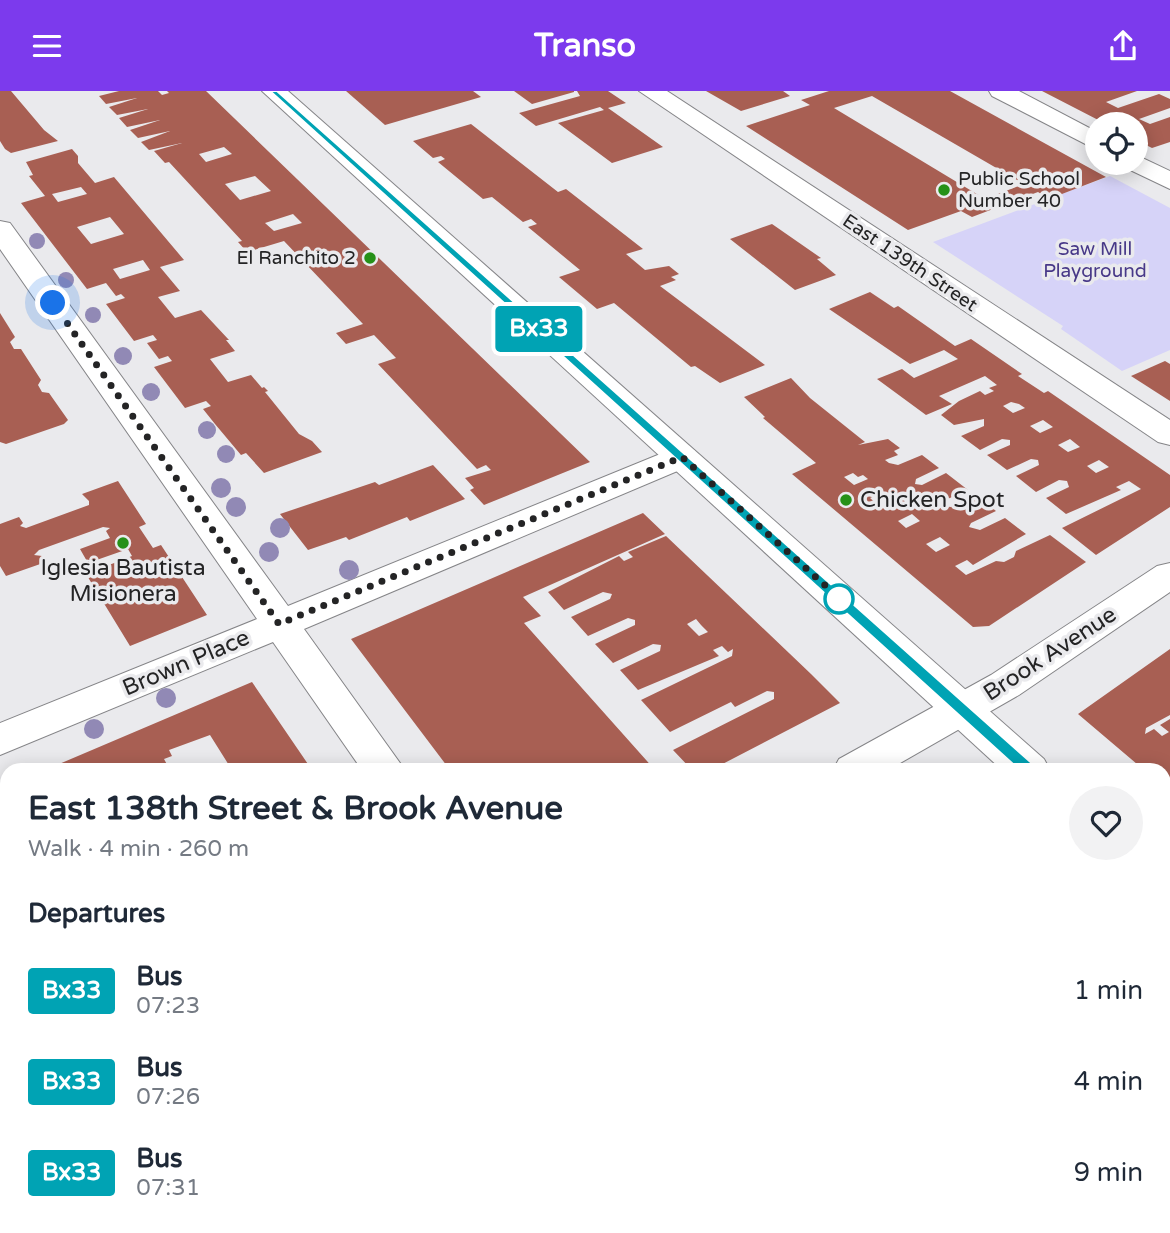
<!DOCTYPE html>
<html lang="en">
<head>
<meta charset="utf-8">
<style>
	body { margin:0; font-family:"Varela Round",sans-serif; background:#f2f2f3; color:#1f2937; height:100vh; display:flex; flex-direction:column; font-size:26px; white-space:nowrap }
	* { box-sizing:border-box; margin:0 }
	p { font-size:23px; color:#747a83 }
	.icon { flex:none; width:38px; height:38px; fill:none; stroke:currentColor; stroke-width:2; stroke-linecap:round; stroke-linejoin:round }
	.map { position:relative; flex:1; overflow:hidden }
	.side { position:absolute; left:0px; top:672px; width:1171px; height:471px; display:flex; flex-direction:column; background:#fff; border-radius:21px 21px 0 0; box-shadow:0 4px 18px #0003 }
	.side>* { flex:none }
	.badge { padding:0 14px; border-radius:5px; font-size:24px; line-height:46px }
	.buttons { position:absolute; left:1085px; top:21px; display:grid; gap:14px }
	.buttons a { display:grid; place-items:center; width:63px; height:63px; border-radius:50%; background:#fff; box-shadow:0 4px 18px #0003; font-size:35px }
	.you { position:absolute; width:35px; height:35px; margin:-18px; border:5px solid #fff; border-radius:50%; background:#1a73e8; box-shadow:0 0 0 10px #1a73e833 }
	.map>.badge { position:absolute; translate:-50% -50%; box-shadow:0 0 0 4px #fff }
	h2 { padding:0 28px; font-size:26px; line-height:63px }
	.round { display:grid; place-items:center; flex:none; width:74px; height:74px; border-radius:37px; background:#f2f2f3 }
	.summary { display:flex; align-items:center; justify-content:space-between; height:119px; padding:0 28px }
	h1 { font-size:33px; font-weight:800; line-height:52px }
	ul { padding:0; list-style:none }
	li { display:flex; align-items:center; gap:21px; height:91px; padding:0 28px }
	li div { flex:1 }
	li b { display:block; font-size:26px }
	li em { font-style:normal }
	li .badge { min-width:77px; font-weight:700; text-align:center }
	header { display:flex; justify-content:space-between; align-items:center; height:91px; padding:0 28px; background:#7c3aed; color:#fff; font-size:32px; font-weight:800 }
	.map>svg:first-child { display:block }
	.green { fill:#d6d3f8 }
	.building { fill:#a85f53; fill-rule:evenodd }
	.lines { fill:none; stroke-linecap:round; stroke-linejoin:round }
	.street-casing { stroke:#858588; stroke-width:2 }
	.secondary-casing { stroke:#858588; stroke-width:2 }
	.street { fill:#fff; fill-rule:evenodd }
	.secondary { fill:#fff; fill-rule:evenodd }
	.tree { fill:#9189b5 }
	.line { fill:#00a3b4; stroke:#fff; stroke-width:2 }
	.walk { stroke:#242425; stroke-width:7; stroke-dasharray:0 12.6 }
	.poi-dot { fill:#269118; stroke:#eaeaed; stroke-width:2.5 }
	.stop-dot { fill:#fff; stroke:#00a3b4; stroke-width:3.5 }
	.labels { text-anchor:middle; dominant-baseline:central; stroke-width:7; stroke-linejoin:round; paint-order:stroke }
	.far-poi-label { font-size:19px; fill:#242425; stroke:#eaeaed; text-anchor:start }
	.far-park-label { font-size:19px; fill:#483988; stroke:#eaeaed }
	.far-street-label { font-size:19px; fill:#242425; stroke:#eaeaed }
	.poi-label { font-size:23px; fill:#242425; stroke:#eaeaed; text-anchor:start }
	.street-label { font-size:23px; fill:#242425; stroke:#eaeaed }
</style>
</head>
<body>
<header><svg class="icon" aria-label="menu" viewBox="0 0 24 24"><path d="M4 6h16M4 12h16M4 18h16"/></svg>Transo<svg class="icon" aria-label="share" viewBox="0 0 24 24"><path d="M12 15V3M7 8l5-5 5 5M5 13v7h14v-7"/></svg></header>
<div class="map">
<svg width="1170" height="1142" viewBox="0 0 1170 1142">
	<rect width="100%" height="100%" fill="#eaeaed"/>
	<!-- green -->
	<polygon class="green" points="1110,85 1170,117 1170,259 1122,280 1061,238 1063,235 933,151"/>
	<!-- building -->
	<g class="building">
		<polygon points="0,0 11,0 44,39 58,50 11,62 5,58 0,50"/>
		<path d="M 119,0 L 158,0 L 162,4 L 169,2 L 167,0 L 206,0 L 590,371 L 484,414 L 470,399 L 474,397 L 465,387 L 491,379 L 486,374 L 477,378 L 378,273 L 396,267 L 374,244 L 346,253 L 336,242 L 363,233 L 284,150 L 247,161 L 238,151 L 242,150 L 169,71 L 165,72 L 154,60 L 182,52 L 149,59 L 141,51 L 170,40 L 138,47 L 130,39 L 160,29 L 127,36 L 119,27 L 148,18 L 117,24 L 109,16 L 137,7 L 106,13 L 99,5 ZM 224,56 L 232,63 L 206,71 L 199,63 ZM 255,85 L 271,100 L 240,109 L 225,93 ZM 293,123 L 302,132 L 274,140 L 265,132 Z"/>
		<polygon points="346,0 473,0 481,6 385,34"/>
		<polygon points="514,0 574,0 574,1 532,13"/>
		<polygon points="577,0 608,0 626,12 608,17 663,56 612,72 558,32 604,19 600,16 536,35 519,22 580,5"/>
		<polygon points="706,0 783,0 790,5 741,20"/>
		<path d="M 829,0 L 950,0 L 1106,86 L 1049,108 L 1038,101 L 972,126 L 961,120 L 908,139 L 746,35 L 810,14 L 801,9 ZM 872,5 L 1024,93 L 985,108 L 834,17 Z"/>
		<polygon points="1042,0 1137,0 1106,11 1118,17 1159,3 1170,8 1170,17 1139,28 1150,33 1170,26 1170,51 1152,57 1136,49 1136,33 1106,33"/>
		<polygon points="471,33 558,101 566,98 643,158 626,163 645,179 669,175 679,183 671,186 676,189 660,195 765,274 720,292 695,275 691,276 614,212 597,218 559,186 580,179 528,136 537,133 531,128 523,131 492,106 483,108 438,71 445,68 441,65 433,67 413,50"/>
		<path d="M 72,58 L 78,65 L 78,72 L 95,92 L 114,86 L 184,169 L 160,176 L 180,200 L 158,206 L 175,227 L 201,219 L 229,249 L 226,249 L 235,260 L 210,268 L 228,291 L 251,284 L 262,297 L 264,296 L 268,300 L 265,301 L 299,343 L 312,350 L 322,361 L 264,382 L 246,362 L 241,364 L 215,333 L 203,318 L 211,315 L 206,310 L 185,317 L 154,276 L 172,270 L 168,265 L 159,268 L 147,252 L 157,249 L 153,244 L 134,250 L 106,213 L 125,207 L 121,203 L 116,205 L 106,192 L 87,198 L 21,112 L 45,105 L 29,85 L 33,84 L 26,71 ZM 81,96 L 87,103 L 58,111 L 52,103 ZM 110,126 L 124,143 L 91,153 L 77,136 ZM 143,169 L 150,179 L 120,188 L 113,178 Z"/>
		<polygon points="772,133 821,167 817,168 836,184 795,199 730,148"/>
		<path d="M 870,201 L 894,217 L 898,215 L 955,255 L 971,248 L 1022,283 L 1018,285 L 1044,302 L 1048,300 L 1170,384 L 1170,416 L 1096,464 L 1062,437 L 1141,398 L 1129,390 L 1116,396 L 1121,399 L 1066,423 L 1046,407 L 1069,396 L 1067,390 L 1059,389 L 1036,401 L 1016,385 L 1039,374 L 1038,369 L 1031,368 L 1007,379 L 987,364 L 1010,354 L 1010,349 L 1002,348 L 980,359 L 961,345 L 984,335 L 984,328 L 954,334 L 941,324 L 959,310 L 980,300 L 985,304 L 994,300 L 989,297 L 997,294 L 985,285 L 939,305 L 952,313 L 926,324 L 877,288 L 902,278 L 914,287 L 958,268 L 944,259 L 910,273 L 829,218 ZM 1011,311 L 1019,313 L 1025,317 L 1013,322 L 1003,315 ZM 1043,329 L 1053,336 L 1040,342 L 1030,335 ZM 1070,348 L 1080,356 L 1068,361 L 1058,354 ZM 1099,369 L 1109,376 L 1096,382 L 1087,375 Z"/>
		<polygon points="0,222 15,246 10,251 14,258 21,258 41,289 38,294 42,301 49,302 68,329 64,333 6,353 0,351"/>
		<polygon points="1165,270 1170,273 1170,310 1131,285"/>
		<path d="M 791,287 L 810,307 L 865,351 L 858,354 L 888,348 L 900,357 L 894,360 L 898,364 L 885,369 L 889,372 L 898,374 L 922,364 L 939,377 L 916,388 L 915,393 L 922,394 L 946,382 L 968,399 L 943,410 L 941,415 L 951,416 L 976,404 L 996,420 L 971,432 L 969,436 L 980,439 L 1005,427 L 1026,443 L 973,474 L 967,469 L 955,475 L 966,484 L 996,470 L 1004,471 L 1014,466 L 1016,460 L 1050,444 L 1086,471 L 989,535 L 973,536 L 792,383 L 816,372 L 763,327 L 765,326 L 744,306 ZM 853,382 L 858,386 L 863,384 L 868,388 L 854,394 L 844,386 ZM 884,401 L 893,409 L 879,415 L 870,407 ZM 912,423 L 920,430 L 906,437 L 898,430 ZM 940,446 L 950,454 L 936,461 L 926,453 Z"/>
		<polygon points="433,374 465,408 410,430 407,426 349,449 346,446 308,459 280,423 375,391 379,394"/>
		<polygon points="118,390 146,433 139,436 153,457 161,454 207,524 130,555 86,483 132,465 128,458 88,472 80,458 110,447 106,440 110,437 103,436 39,459 34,464 42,465 46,471 6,485 0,475 0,433 19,426 23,432 20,435 26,437 89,414 89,410 82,403"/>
		<polygon points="643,422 665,443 523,506 541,525 524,532 655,679 450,679 351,548"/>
		<path d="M 666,445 L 811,583 L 840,612 L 711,679 L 692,679 L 673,659 L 774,608 L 774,601 L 767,600 L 735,616 L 731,611 L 670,641 L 641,609 L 732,565 L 733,558 L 728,561 L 722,555 L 713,559 L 719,565 L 638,599 L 620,579 L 660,560 L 661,554 L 653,553 L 613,572 L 595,553 L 635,534 L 635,529 L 628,527 L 588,545 L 571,526 L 610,508 L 612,503 L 603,501 L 564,519 L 548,501 L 619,465 L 624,470 L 633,466 L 628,461 ZM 696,528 L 701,534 L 708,541 L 699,545 L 687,533 Z"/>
		<polygon points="1170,558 1170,624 1146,637 1145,643 1154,638 1162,645 1169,641 1160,634 1170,628 1170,701 1164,696 1164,679 1144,679 1078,623"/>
		<polygon points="252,591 312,679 232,679 210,644 169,659 172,665 164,668 170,679 45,679"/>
		<polygon points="7,695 7,743 0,746 0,698"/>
		<polygon points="7,784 7,827 0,831 0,789"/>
		<polygon points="1164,922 1170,928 1170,985 1164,979"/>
		<polygon points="1170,1018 1170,1142 1137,1142 1132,1136 1164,1136 1164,1023"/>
		<polygon points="455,1136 493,1136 509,1142 452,1142"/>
		<polygon points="799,1136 1090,1136 1095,1142 803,1142"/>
	</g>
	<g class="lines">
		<!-- street casing -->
		<g class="street-casing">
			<g id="street">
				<polygon points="639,0 667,0 1170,329 1170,354 1158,351"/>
				<polygon points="989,0 1019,0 1097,41 1097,59 992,5"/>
				<polygon points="1136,64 1170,80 1170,98 1126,77 1122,72 1136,72"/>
				<polygon points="0,130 10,132 288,515 670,359 682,356 694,359 699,366 694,373 304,538 405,679 362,679 273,551 0,664 0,632 257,528 0,158"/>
				<polygon points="1170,472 1170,501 1019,604 888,679 833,679 839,668 991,584 1157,475"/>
				<polygon points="7,1115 7,1136 45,1136 43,1142 0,1142 0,1118"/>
				<polygon points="683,1136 737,1136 739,1142 685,1142"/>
			</g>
		</g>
		<!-- secondary casing -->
		<g class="secondary-casing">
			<g id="secondary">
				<polygon points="262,0 288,0 1044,668 1050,679 1002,679"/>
				<polygon points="1164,782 1170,784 1170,823 1164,821"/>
			</g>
		</g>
		<!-- street -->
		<use href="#street" class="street"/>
		<!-- secondary -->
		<use href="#secondary" class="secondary"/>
	</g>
	<!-- trees -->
	<g class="tree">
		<circle cx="37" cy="150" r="8"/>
		<circle cx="66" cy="189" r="8"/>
		<circle cx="93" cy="224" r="8"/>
		<circle cx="123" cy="265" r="9"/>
		<circle cx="151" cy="301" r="9"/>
		<circle cx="207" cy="339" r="9"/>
		<circle cx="226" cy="363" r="9"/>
		<circle cx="221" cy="397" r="10"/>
		<circle cx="236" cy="416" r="10"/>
		<circle cx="280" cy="437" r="10"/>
		<circle cx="269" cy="461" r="10"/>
		<circle cx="349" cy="479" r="10"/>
		<circle cx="166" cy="607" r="10"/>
		<circle cx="94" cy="638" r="10"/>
	</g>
	<!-- line -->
	<polygon class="line" points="270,0 277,0 1035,675 1035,683 1024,683"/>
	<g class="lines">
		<!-- walk -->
		<polyline class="walk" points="53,212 279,533 682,366 848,515 839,508"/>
	</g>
	<!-- markers -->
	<g class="poi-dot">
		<circle cx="944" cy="99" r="7"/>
		<circle cx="370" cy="167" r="7"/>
		<circle cx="846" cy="409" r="7"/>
		<circle cx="123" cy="452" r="7"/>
	</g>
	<circle class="stop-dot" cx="839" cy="508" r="14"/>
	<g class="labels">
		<!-- far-poi labels -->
		<g class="far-poi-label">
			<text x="958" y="88">Public School<tspan x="958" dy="22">Number 40</tspan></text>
			<text x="356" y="167" text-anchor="end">El Ranchito 2</text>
		</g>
		<!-- far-park labels -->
		<g class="far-park-label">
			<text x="1095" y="158">Saw Mill<tspan x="1095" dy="22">Playground</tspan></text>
		</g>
		<!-- far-street labels -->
		<g class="far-street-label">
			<text transform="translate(910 172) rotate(34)">East 139th Street</text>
		</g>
		<!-- poi labels -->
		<g class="poi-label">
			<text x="860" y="409">Chicken Spot</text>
			<text x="123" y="477" text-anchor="middle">Iglesia Bautista<tspan x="123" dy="26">Misionera</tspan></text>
		</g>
		<!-- street labels -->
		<g class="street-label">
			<text transform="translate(1050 563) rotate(-33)">Brook Avenue</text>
			<text transform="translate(186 572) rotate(-23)">Brown Place</text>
		</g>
	</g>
</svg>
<div class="buttons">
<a><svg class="icon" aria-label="locate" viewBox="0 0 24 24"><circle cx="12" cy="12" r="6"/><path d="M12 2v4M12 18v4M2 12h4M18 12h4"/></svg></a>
</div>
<div class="you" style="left:53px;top:212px"></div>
<b class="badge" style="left:539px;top:238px;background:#00a3b4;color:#fff">Bx33</b>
<section class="side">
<div class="summary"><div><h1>East 138th Street &amp; Brook Avenue</h1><p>Walk · 4 min · 260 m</p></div><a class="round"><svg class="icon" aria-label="heart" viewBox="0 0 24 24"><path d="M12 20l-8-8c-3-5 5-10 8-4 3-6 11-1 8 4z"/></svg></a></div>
<h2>Departures</h2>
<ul>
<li><span class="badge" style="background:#00a3b4;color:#fff">Bx33</span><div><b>Bus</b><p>07:23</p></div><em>1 min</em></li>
<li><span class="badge" style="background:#00a3b4;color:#fff">Bx33</span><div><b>Bus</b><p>07:26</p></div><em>4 min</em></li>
<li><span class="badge" style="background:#00a3b4;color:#fff">Bx33</span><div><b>Bus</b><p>07:31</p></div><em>9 min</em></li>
</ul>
</section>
</div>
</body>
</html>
